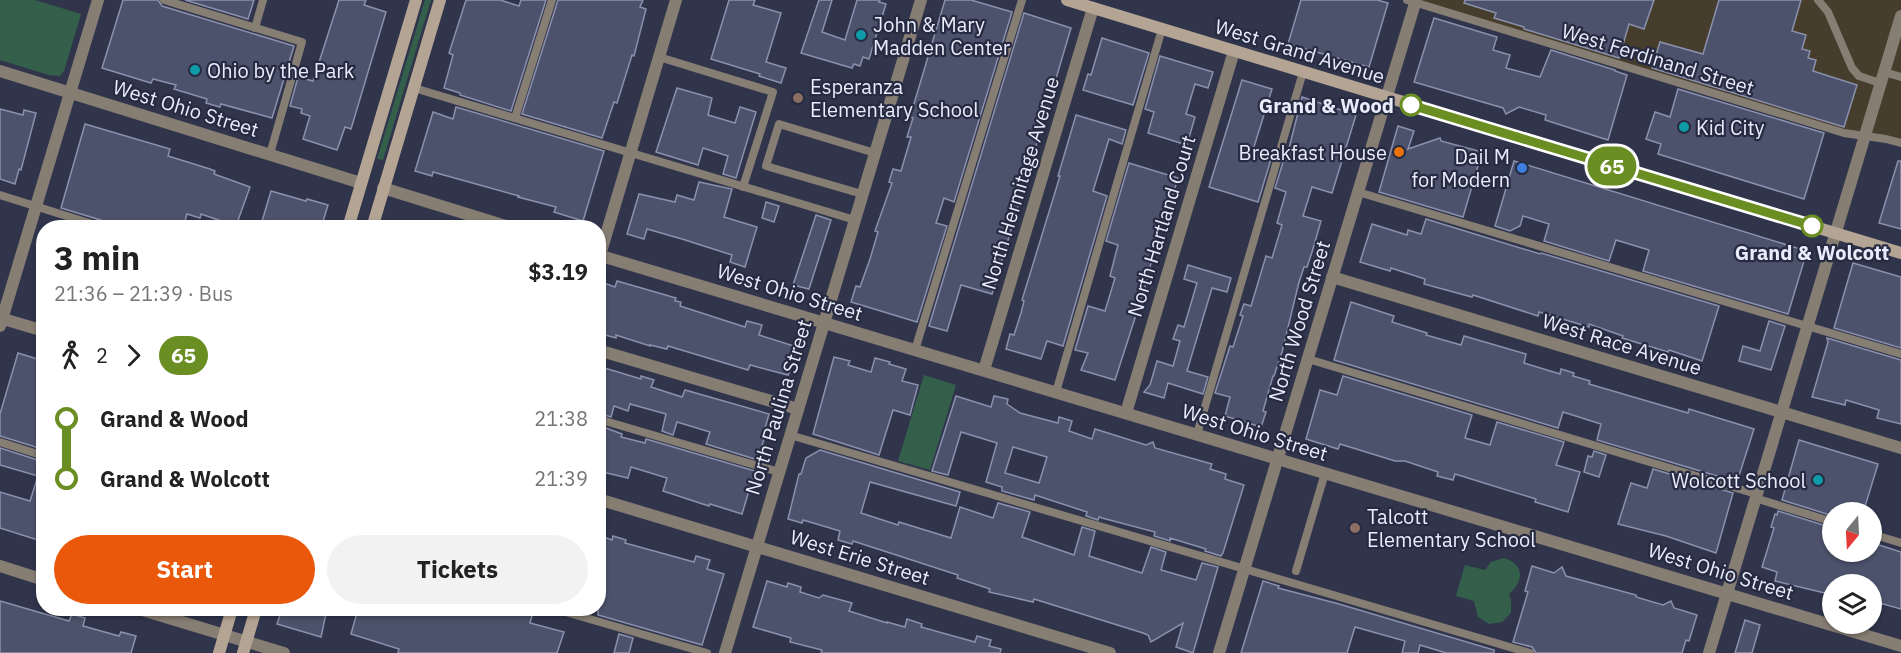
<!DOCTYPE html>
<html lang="en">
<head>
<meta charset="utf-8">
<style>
	body { margin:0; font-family:"IBM Plex Sans",sans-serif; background:#f2f2f2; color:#222; height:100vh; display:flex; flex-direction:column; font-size:22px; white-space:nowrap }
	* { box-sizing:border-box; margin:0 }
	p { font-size:20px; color:#767676 }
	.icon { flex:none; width:33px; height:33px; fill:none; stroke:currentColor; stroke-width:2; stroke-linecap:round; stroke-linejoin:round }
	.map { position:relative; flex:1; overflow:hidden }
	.sheet { position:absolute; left:36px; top:220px; width:570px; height:396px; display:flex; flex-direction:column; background:#fff; border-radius:24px; box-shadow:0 2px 4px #0004 }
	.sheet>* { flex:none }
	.badge { padding:0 12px; border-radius:20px; font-size:21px; line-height:39px }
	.needle { width:39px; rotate:198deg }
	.buttons { position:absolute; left:1822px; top:502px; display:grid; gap:12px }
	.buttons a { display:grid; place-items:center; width:60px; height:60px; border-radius:50%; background:#fff; box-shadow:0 2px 4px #0004; font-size:30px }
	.map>.badge { position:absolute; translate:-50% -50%; box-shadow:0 0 0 3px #fff }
	.legs { display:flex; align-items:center; gap:9px; height:66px; padding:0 18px; font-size:20px }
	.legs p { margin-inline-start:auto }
	.overview { display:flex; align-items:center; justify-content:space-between; height:102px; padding:0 18px }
	h1 { font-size:33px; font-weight:700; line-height:45px }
	.cta { display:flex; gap:12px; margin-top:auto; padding:12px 18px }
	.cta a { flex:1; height:69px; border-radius:36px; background:#ea580c; color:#fff; font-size:24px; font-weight:700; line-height:69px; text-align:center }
	.cta a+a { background:#f2f2f2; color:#222 }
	ul { padding:0 18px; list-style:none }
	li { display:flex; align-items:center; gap:21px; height:60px; font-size:22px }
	li i { display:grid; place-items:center; width:9px; height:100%; margin:0 8px; background:currentColor }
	li i::after { content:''; width:15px; height:15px; margin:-8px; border:4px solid; border-radius:50%; background:#fff }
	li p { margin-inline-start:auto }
	li:first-child i { background:linear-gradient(#0000 50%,currentColor 0) }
	li:last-child i { background:linear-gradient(currentColor 50%,#0000 0) }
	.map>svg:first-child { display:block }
	.industrial { fill:#473d2c }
	.green { fill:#34604b }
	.building { fill:#4d526c; stroke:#8a91ad; stroke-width:1.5; fill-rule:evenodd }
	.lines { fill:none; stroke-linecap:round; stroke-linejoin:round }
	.lane { stroke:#867d73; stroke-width:8 }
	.street { stroke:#867d73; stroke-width:12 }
	.secondary { stroke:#b3a494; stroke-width:12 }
	.line-1-casing { stroke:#fff; stroke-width:14 }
	.line-1 { stroke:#6b8e23; stroke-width:9 }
	.culture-dot { fill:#0f9aa8; stroke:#262b42; stroke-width:2 }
	.education-dot { fill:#8d6e63; stroke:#262b42; stroke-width:2 }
	.stop-1-dot { fill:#fff; stroke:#6b8e23; stroke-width:3 }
	.food-dot { fill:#e8710a; stroke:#262b42; stroke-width:2 }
	.shop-dot { fill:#3f7fe0; stroke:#262b42; stroke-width:2 }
	.labels { text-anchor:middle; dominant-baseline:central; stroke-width:4.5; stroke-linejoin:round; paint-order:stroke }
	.poi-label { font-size:20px; fill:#e8ecfb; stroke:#262b42; text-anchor:start }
	.street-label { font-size:20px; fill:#e8ecfb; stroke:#262b42 }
	.stop-label { font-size:20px; font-weight:bold; fill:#e8ecfb; stroke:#262b42; text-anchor:end }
</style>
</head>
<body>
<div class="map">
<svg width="1901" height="653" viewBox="0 0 1901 653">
	<rect width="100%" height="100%" fill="#30354c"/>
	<!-- industrial -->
	<polygon class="industrial" points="1416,0 1901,0 1901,146 1685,82"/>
	<!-- green -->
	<g class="green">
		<polygon points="0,0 35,0 81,14 64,71 60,76 49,75 0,60"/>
		<polygon points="425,0 431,0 383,160 377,159"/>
		<polygon points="924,375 956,385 930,470 898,461"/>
		<path d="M 1503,558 C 1524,563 1525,581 1509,594 L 1511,600 L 1511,613 L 1502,622 L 1489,624 L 1478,617 L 1474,601 L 1456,596 L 1465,565 L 1485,570 L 1491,562 Z"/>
	</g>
	<!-- building -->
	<g class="building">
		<polygon points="123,0 158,0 162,6 294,46 272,118 221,104 220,107 206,103 207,99 174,89 176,85 153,79 151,83 102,68"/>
		<polygon points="185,0 254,0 248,19"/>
		<polygon points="339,0 366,0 364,5 386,12 351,129 345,127 337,150 303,139 310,116 301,113 302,109 290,106 298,77 313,81"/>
		<polygon points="466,0 500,0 519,6 521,0 546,0 511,111 460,95 460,93 444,88 453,55 449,53"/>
		<polygon points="558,0 643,0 640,7 646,9 634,56 632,55 617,103 614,102 602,138 522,114"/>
		<polygon points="729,0 755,0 753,5 781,13 766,62 786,68 781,83 759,76 760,74 711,59"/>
		<polygon points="819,0 832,0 822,32 845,40 857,0 880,0 879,2 886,4 869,59 863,57 860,66 854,64 852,68 801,53"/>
		<polygon points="945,0 971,0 1012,12 954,202 944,198 936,223 947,226 917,322 851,302 856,286 860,287 870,259 878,232 875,231 892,183 889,182 893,169 901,171 911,137 907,137 913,118 910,117"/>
		<polygon points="1301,0 1377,0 1388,3 1369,67 1288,44"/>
		<polygon points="1465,0 1654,0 1644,29 1629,24 1619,58 1524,29 1524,27 1494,18 1496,13 1464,3"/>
		<polygon points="1719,0 1801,0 1792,31 1806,35 1802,49 1810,51 1808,58 1816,60 1813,71 1857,85 1844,127 1652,68 1660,42 1703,54"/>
		<polygon points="1024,13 1071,28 992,294 961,285 947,331 929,326"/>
		<polygon points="1434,18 1497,37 1493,50 1510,55 1506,68 1540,77 1551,50 1615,70 1615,71 1627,75 1608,140 1545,120 1546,115 1519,107 1506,114 1503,108 1414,82"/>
		<polygon points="1102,38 1149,53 1133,105 1083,90 1088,74 1091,75"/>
		<polygon points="1160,56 1213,72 1208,88 1195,84 1186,114 1195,117 1187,145 1148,133 1154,112 1145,109"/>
		<polygon points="1242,80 1272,89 1253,150 1272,156 1258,202 1209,187"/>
		<polygon points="677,88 712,98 708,115 735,123 740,107 756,112 736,178 723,174 728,156 703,148 698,165 656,152"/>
		<polygon points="1678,89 1824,133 1804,199 1658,154 1661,144 1646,139 1655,112 1670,117"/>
		<polygon points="1302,97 1356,115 1332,193 1312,187 1303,216 1321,221 1312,252 1307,267 1304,267 1299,282 1282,352 1274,376 1273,376 1263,411 1266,412 1261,427 1225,416 1230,397 1215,393 1230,346 1233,347 1243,316 1240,315 1244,304 1251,306 1266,256 1272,258 1282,225 1277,223 1286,192 1275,188 1284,159 1286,160"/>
		<polygon points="456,107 604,151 583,221 554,212 556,207 518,197 519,196 433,172 432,176 415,171 433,112 453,119"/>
		<polygon points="0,109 23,115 24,110 36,113 21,170 19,169 15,184 0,179"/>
		<polygon points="1076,115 1126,130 1122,144 1109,139 1093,191 1107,196 1063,346 1047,341 1041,359 1006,349 1010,334 1014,335 1021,313 1024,301 1022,300 1060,176 1058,176"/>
		<polygon points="85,124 170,149 168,156 210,169 215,171 214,174 250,187 236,226 201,214 200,218 187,214 183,228 111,228 107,222 61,208"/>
		<polygon points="1398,126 1414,131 1408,149 1440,138 1441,141 1482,152 1463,217 1379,192"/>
		<polygon points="1514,161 1807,251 1788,314 1643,271 1649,250 1616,240 1609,261 1544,241 1549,224 1523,216 1520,226 1510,231 1495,226"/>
		<polygon points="1898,161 1901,161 1901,229 1879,223"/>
		<polygon points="1129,163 1178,178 1164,225 1162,224 1157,239 1145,287 1115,380 1081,370 1088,353 1075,350 1088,306 1105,311 1115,278 1110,276 1118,245 1106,241"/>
		<polygon points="699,182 732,189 724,217 757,227 745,267 730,262 732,255 682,239 647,229 644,239 627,234 639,194 675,202 677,195 694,200"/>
		<polygon points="271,191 306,201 307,199 328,205 321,228 260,228"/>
		<polygon points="766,202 779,206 774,222 762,218"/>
		<polygon points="816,215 831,220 809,289 793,285"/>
		<polygon points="1426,219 1540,254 1541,253 1719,306 1702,361 1669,350 1668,352 1622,338 1623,336 1589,324 1589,327 1539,312 1538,316 1473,295 1472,297 1424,284 1425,279 1391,268 1390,271 1360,262 1372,224 1407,235 1408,230 1421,234"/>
		<polygon points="1853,263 1901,277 1901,348 1834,328"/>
		<polygon points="1188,265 1231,278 1227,292 1212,288 1187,371 1208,377 1203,394 1168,383 1164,398 1144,392 1150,385 1157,361 1173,366 1180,341 1173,339 1178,325 1184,327 1197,283 1184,279"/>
		<polygon points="598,281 615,287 617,281 676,298 675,301 681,302 680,306 745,327 747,321 762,325 759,335 797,347 792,367 788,375 750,365 748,370 668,346 667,349 650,345 650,346 616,335 616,338 598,333"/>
		<polygon points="1351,302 1394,316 1392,322 1427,333 1426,335 1461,345 1464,336 1526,354 1524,363 1560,374 1561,369 1574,373 1573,376 1590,381 1589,384 1688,413 1689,409 1754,429 1737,482 1597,440 1601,424 1563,412 1558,428 1334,360"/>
		<polygon points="1769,321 1785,326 1771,370 1739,361 1743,346 1760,351"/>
		<polygon points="1827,338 1901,360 1901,424 1877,418 1879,410 1846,400 1845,405 1812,397 1828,342"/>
		<polygon points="18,353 44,361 42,449 0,436 0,414"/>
		<polygon points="834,357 850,361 848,365 871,372 875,358 890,362 889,364 906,369 902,381 918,385 910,415 893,410 879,455 813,434"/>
		<polygon points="598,366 641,379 641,376 654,380 651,387 682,397 685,390 769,414 764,432 766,432 758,460 706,444 710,432 677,422 673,435 662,431 666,414 630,404 628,411 614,406 611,417 598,413"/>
		<polygon points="1343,376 1472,415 1465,438 1490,445 1497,422 1564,442 1556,465 1580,472 1568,512 1535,502 1536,499 1455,474 1453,480 1437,476 1438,472 1405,461 1395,461 1340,444 1338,449 1306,439 1320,390 1337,395"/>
		<path d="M 956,396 L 991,407 L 994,396 L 1008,399 L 1007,404 L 1020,413 L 1058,423 L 1059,417 L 1072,421 L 1069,431 L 1092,439 L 1095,429 L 1146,445 L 1153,442 L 1155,448 L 1212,464 L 1210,469 L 1226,474 L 1225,479 L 1244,485 L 1223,553 L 1221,556 L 1205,551 L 1206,549 L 1170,538 L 1170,541 L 1154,536 L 1155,532 L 1102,518 L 1099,517 L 1098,520 L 1086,516 L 1087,512 L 1035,495 L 1034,500 L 1002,491 L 1002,487 L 986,482 L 997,443 L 961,432 L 948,475 L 932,471 ZM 1013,447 L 1047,457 L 1039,483 L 1005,473 Z"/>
		<polygon points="598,425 622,434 621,437 645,443 646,439 755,471 742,514 710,504 709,506 663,491 667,478 631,467 628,478 598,471"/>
		<polygon points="1799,440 1878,464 1863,513 1833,513 1833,516 1782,500"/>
		<polygon points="0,448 44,462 44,542 0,528 0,492 30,501 38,476 0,465"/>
		<polygon points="820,450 960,492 956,506 870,482 861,513 898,525 899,522 951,538 960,507 993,518 998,503 1030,512 1022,537 1074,555 1082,527 1095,531 1089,556 1142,573 1151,547 1166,552 1161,570 1196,580 1202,563 1218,567 1193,653 1176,647 1183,623 1151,642 1148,635 1143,633 1034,599 1033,602 989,592 990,589 957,578 958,575 853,541 852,544 838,540 840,531 803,520 802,523 788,519 799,474 801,474 806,458"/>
		<polygon points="1594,451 1606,455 1599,477 1584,472 1588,456 1592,457"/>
		<polygon points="1653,469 1733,493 1716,553 1666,536 1618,524 1631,483 1647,488"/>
		<polygon points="1778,511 1833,528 1833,552 1873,552 1876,544 1901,552 1901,609 1872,601 1872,585 1833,585 1833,595 1775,581 1777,572 1762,567 1774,528 1771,527 1775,514 1777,515"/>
		<polygon points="598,535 612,540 613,536 626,540 625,543 694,562 696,556 710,560 707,569 724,574 702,645 598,615"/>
		<polygon points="1532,566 1554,573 1562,567 1566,576 1636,595 1636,597 1663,605 1671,601 1674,608 1697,615 1689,641 1686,640 1682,653 1536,653 1532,647 1513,642 1528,592 1525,591"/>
		<polygon points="767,581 787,587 788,583 801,587 800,592 819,598 823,595 852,603 849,611 887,623 887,622 905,627 907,619 922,624 921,627 975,642 977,636 991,640 989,646 1001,649 1000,653 821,653 822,650 790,642 791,638 753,627"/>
		<polygon points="1263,581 1279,586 1278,588 1339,604 1494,650 1494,653 1446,653 1420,645 1418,653 1402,653 1405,641 1355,627 1347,653 1241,653"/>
		<polygon points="0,601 69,621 72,614 85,618 83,626 119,636 121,632 136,636 131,653 0,653"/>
		<polygon points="282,609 327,609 321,637 277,624"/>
		<polygon points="358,609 534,609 530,623 564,632 557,653 398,653 399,649 351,634"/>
		<polygon points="1745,620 1760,625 1752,653 1735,653"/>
		<polygon points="619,634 633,638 629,653 614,653"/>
	</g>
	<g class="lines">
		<!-- lane -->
		<g class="lane">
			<polyline points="164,0 302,42 270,154"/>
			<polyline points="1407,0 1844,133 1886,139 1901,143"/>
			<polyline points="1818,0 1828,12 1852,68 1859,76 1880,83"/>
			<polyline points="255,28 263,0"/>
			<polyline points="659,57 773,92 743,187"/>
			<polyline points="1884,72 1901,77"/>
			<polyline points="414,88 855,220"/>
			<polyline points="515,118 552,0"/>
			<polyline points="1358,192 1901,354"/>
			<polyline points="862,194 766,166 779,124 875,153"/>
			<polyline points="0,195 105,228"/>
			<polyline points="915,350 1022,0"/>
			<polyline points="1308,359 1756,494"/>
			<polyline points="1056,392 1162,29"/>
			<polyline points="598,419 779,472"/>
			<polyline points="1197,434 1303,72"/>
			<polyline points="790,435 1530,653"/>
			<polyline points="0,442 44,456"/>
			<polyline points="1755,498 1833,522"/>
			<polyline points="1872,534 1901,543"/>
			<polyline points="1296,571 1325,473"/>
			<polyline points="555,609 707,653"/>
		</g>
		<!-- street -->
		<g class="street">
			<polyline points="0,71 361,183"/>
			<polyline points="383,188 512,228"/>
			<polyline points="598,255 1901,646"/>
			<polyline points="600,255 676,0"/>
			<polyline points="1332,277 1901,448"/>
			<polyline points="0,318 44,331"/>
			<polyline points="0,326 98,0"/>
			<polyline points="598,350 798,409"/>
			<polyline points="984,370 1093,8"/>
			<polyline points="1126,413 1234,51"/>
			<polyline points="598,499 1110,653"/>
			<polyline points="0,566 44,580"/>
			<polyline points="139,609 284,653"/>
			<polyline points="725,653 921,0"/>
			<polyline points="1219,653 1416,0"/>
			<polyline points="1709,653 1901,16"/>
		</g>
		<!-- secondary -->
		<g class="secondary">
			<polyline points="1067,0 1901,253"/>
			<polyline points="348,228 416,0"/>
			<polyline points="372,228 440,0"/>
			<polyline points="219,653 232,609"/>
			<polyline points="243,653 256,609"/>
		</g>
	</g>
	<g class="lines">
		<!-- line-1 casing -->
		<g class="line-1-casing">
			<polyline id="line-1" points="1411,105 1812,226"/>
		</g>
		<!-- line-1 -->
		<use href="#line-1" class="line-1"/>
	</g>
	<!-- markers -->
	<g class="culture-dot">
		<circle cx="861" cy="35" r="6"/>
		<circle cx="195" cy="70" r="6"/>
		<circle cx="1684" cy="127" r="6"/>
		<circle cx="1818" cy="480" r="6"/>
	</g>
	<g class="education-dot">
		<circle cx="798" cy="98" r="6"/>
		<circle cx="1355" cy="528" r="6"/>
	</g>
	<g class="stop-1-dot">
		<circle cx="1411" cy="105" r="10"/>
		<circle cx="1812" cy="226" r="10"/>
	</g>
	<circle class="food-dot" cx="1399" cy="152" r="6"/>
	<circle class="shop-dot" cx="1522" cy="168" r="6"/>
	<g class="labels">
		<!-- poi labels -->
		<g class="poi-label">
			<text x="873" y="24">John &amp; Mary<tspan x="873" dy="23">Madden Center</tspan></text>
			<text x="207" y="70">Ohio by the Park</text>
			<text x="810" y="86">Esperanza<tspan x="810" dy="23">Elementary School</tspan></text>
			<text x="1696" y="127">Kid City</text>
			<text x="1387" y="152" text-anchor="end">Breakfast House</text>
			<text x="1510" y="156" text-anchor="end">Dail M<tspan x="1510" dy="23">for Modern</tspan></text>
			<text x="1806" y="480" text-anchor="end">Wolcott School</text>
			<text x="1367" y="516">Talcott<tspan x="1367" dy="23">Elementary School</tspan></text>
		</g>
		<!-- street labels -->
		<g class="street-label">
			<text transform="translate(1300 51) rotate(17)">West Grand Avenue</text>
			<text transform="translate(1658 59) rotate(17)">West Ferdinand Street</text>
			<text transform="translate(186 108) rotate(17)">West Ohio Street</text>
			<text transform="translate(1020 183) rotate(-73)">North Hermitage Avenue</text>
			<text transform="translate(1161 226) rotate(-73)">North Hartland Court</text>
			<text transform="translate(790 292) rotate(17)">West Ohio Street</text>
			<text transform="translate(1299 321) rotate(-73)">North Wood Street</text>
			<text transform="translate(1622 344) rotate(17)">West Race Avenue</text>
			<text transform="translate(778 407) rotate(-73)">North Paulina Street</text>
			<text transform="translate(1255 432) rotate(17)">West Ohio Street</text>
			<text transform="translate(860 557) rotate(17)">West Erie Street</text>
			<text transform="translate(1721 571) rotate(17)">West Ohio Street</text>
		</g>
		<!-- stop labels -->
		<g class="stop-label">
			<text x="1394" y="105">Grand &amp; Wood</text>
			<text x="1812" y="252" text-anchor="middle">Grand &amp; Wolcott</text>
		</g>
	</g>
</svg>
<div class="buttons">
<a><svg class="needle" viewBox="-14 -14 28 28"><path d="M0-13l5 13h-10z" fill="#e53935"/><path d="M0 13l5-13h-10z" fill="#767676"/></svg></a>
<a><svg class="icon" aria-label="layers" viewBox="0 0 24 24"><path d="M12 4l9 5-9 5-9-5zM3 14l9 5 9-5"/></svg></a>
</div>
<b class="badge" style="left:1612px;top:166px;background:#6b8e23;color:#fff">65</b>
<section class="sheet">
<div class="overview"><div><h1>3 min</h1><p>21:36 – 21:39 · Bus</p></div><b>$3.19</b></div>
<div class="legs"><svg class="icon" aria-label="walk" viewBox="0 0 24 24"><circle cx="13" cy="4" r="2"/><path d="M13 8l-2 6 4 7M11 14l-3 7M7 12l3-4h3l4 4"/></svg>2<svg class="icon" aria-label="forward" viewBox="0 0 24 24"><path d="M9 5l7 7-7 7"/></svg><b class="badge" style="background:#6b8e23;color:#fff">65</b></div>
<ul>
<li><i style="color:#6b8e23"></i><b>Grand &amp; Wood</b><p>21:38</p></li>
<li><i style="color:#6b8e23"></i><b>Grand &amp; Wolcott</b><p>21:39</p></li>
</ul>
<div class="cta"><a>Start</a><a>Tickets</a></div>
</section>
</div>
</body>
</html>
